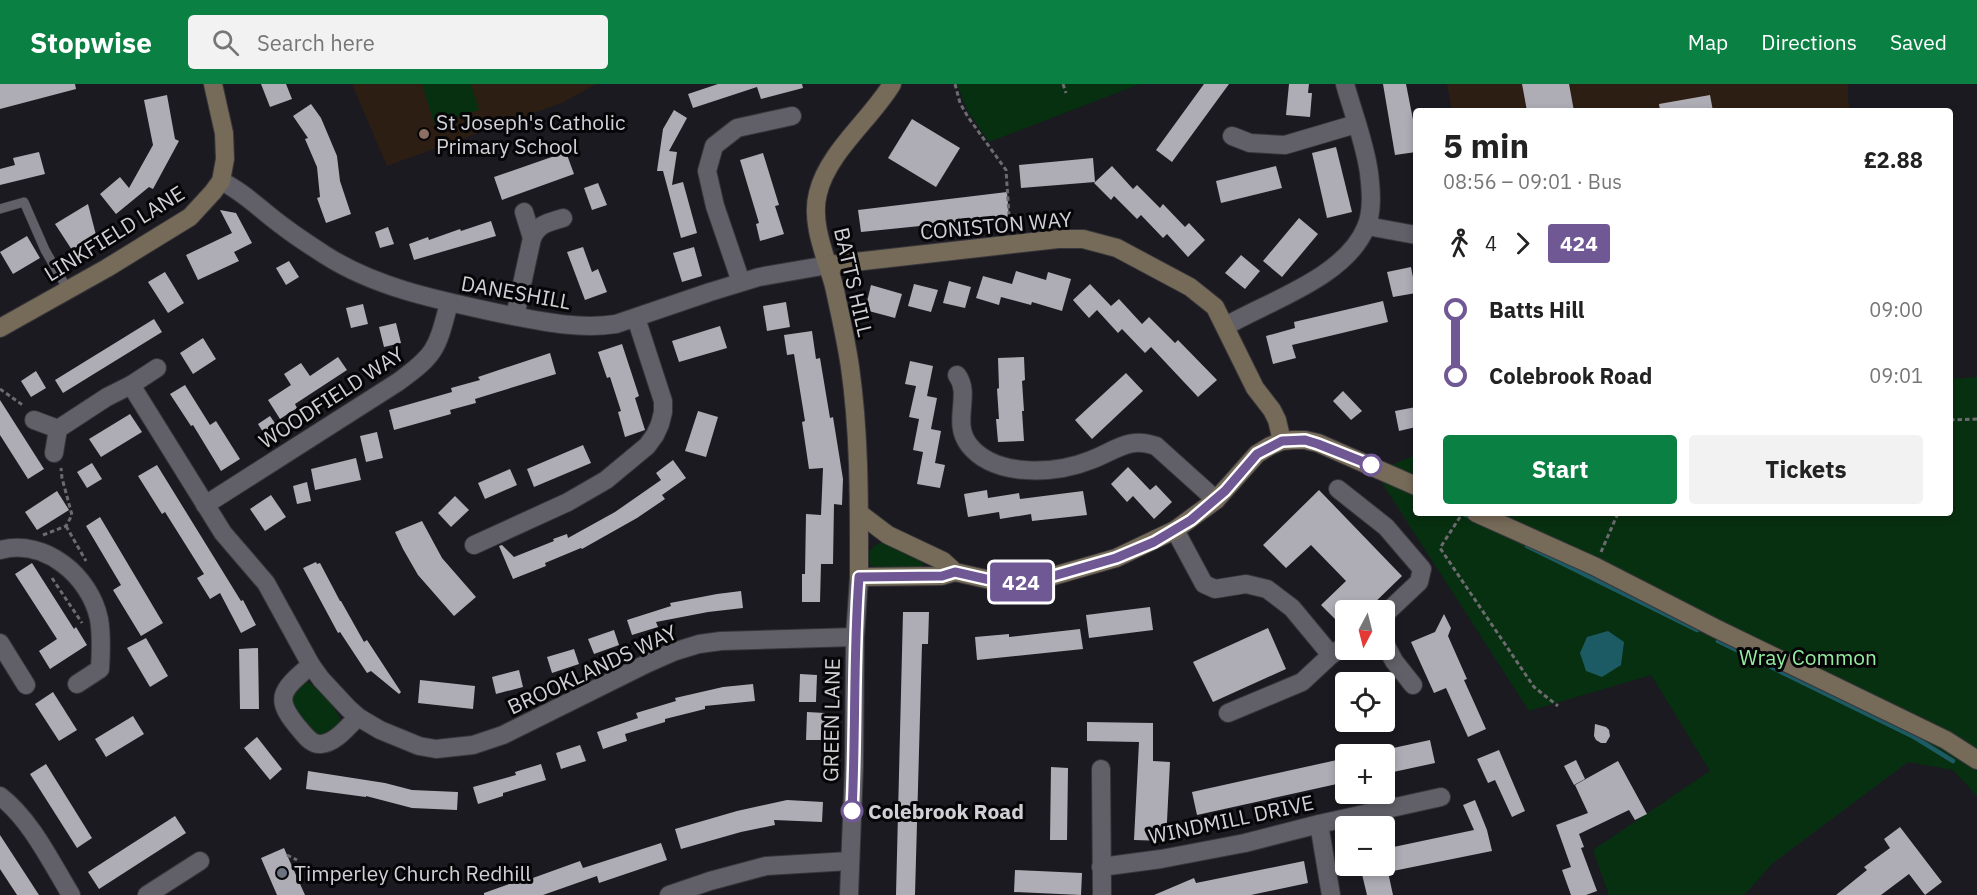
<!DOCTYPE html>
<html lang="en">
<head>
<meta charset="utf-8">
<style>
	body { margin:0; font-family:"IBM Plex Sans",sans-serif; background:#f2f2f2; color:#222; height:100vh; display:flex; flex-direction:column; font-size:22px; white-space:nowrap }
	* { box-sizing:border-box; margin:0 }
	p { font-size:20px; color:#767676 }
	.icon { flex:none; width:33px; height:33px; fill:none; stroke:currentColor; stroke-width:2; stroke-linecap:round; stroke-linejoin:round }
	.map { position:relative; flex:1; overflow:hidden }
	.side { position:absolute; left:1413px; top:24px; width:540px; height:408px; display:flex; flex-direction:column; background:#fff; border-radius:6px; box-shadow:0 3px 9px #0003 }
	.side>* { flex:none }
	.badge { padding:0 12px; border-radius:4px; font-size:21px; line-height:39px }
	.needle { width:39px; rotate:187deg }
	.controls { position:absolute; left:1335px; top:516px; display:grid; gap:12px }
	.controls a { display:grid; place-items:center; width:60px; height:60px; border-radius:6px; background:#fff; box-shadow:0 3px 9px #0003; font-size:30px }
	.map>.badge { position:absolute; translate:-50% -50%; box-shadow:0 0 0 3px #fff }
	.legs { display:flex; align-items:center; gap:9px; height:66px; padding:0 30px; font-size:20px }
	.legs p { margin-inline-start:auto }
	.head { display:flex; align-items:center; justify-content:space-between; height:102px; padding:0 30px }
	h1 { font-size:33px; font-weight:700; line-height:45px }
	.action { display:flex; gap:12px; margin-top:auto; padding:12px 30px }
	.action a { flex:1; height:69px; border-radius:6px; background:#0b8043; color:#fff; font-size:24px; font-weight:700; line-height:69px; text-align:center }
	.action a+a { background:#f2f2f2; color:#222 }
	ul { padding:0 30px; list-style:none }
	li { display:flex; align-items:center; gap:21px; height:66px; font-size:22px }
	li i { display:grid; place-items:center; width:9px; height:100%; margin:0 8px; background:currentColor }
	li i::after { content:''; width:15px; height:15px; margin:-8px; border:4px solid; border-radius:50%; background:#fff }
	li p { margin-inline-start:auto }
	li:first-child i { background:linear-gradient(#0000 50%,currentColor 0) }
	li:last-child i { background:linear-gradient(currentColor 50%,#0000 0) }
	header { display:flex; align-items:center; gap:36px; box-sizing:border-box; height:84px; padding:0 30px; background:#0b8043; color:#fff }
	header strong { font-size:28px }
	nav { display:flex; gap:33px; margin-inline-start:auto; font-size:21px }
	.search { width:420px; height:54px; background:#f2f2f2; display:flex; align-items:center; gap:15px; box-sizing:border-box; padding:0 21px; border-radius:6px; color:#767676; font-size:22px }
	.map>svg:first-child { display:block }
	.education { fill:#2d1e13 }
	.green { fill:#073010 }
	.water { fill:#1c5a64 }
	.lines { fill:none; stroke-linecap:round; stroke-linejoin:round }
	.stream { stroke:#1c5a64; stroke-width:4.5 }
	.building { fill:#aeadb5 }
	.lane-casing { stroke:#37363b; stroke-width:10 }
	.street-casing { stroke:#37363b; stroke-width:20 }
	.secondary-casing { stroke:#37363b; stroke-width:20 }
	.path { stroke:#6c6b70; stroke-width:3; stroke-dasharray:4.5 3; stroke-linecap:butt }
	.lane { stroke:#616068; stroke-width:9 }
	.street { stroke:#616068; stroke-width:18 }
	.secondary { stroke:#766a58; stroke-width:18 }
	.line-1-casing { stroke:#fff; stroke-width:14 }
	.line-1 { stroke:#705894; stroke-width:9 }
	.education-dot { fill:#8d6e63; stroke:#060608; stroke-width:2 }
	.stop-1-dot { fill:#fff; stroke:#705894; stroke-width:3 }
	.worship-dot { fill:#6b7280; stroke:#060608; stroke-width:2 }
	.labels { text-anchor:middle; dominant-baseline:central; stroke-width:6; stroke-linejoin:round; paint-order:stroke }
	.poi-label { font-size:21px; fill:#d1d1d5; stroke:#060608; text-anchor:start }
	.street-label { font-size:21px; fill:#d1d1d5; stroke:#060608 }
	.park-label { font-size:21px; fill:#94ed9f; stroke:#060608 }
	.stop-label { font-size:21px; font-weight:bold; fill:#d1d1d5; stroke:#060608; text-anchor:start }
</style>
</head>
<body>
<header>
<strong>Stopwise</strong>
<div class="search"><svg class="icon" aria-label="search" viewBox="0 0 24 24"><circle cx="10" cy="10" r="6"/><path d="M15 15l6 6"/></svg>Search here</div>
<nav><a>Map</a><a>Directions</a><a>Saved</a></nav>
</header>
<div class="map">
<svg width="1977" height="811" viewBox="0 0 1977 811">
	<rect width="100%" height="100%" fill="#1b1a20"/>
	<!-- education -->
	<g class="education">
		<polygon points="352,0 596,0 564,18 387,82"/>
		<polygon points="1447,0 1848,0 1848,17 1850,27 1452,27"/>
	</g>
	<!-- green -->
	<g class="green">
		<polygon points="422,0 471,0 479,26 434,40"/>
		<polygon points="957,0 1140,0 989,58 967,26"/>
		<polygon points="1977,293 1977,712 1953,686 1908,678 1773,779 1744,811 1609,811 1593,766 1710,687 1651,591 1529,627 1375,388 1416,371 1416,429 1950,429 1950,295"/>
		<path d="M 880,459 L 887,460 L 923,479 L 922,485 L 877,484 L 870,481 C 868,469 869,464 880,459 Z"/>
		<path d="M 304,597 C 316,598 338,626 341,638 L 334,651 L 314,653 L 294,627 L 290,612 Z"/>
	</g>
	<!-- water -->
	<polygon class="water" points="1608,547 1624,558 1621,581 1602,593 1586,587 1580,569 1587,553"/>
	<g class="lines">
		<!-- stream -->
		<g class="stream">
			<polyline points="1462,429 1472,434"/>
			<polyline points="1527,462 1697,546"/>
			<polyline points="1718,557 1914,653 1953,677"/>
		</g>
	</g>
	<!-- building -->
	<g class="building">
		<polygon points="0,0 75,0 76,5 0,25"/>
		<polygon points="261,0 286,0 292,15 270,23"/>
		<polygon points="718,0 802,0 803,4 761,15 757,3 693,24 688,10"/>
		<polygon points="1204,0 1229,0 1172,78 1156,66"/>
		<polygon points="1289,0 1309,0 1308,9 1312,9 1310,33 1286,31"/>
		<polygon points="1383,0 1406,0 1416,51 1416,68 1395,71"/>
		<polygon points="1522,0 1569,0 1574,27 1527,27"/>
		<polygon points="167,11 175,55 179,57 153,105 149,103 116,130 100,110 120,93 129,104 153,61 144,16"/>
		<polygon points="1710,11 1713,27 1660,27 1659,20"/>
		<polygon points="311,20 321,34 337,72 340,97 351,130 326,139 317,114 320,113 317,83 305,55 308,54 293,32"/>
		<polygon points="674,26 687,34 669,67 677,68 672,101 683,98 697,149 681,154 663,87 657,87 663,45"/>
		<polygon points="912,35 960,64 936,103 888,74"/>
		<polygon points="1336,63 1352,128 1327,134 1312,69"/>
		<polygon points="39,68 45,90 0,101 0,85 15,81 13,74"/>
		<polygon points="566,68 574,90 502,116 494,93"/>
		<polygon points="763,69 779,121 775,122 784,150 760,157 756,140 759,139 740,76"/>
		<polygon points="1093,74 1095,98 1021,104 1019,81"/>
		<polygon points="1112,82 1133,105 1137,101 1160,124 1163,120 1185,143 1189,139 1205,156 1188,173 1167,150 1163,154 1141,131 1137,135 1114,112 1111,116 1094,99"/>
		<polygon points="1276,82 1282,104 1221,119 1216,97"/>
		<polygon points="598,99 607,121 592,126 584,104"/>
		<polygon points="1007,108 1009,133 861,148 858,126"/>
		<polygon points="88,120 96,151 72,166 55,140"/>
		<polygon points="220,126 236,129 252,159 234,168 239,177 198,196 186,171 232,149"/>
		<polygon points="1299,134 1318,150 1282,193 1263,177"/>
		<polygon points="491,137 496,152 414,176 409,160 428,153 429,156 460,145 461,147"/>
		<polygon points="388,143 394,160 380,164 375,148"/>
		<polygon points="27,152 40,174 13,190 0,168"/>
		<polygon points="583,163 592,188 598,185 607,208 585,216 567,168"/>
		<polygon points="694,163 702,192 682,198 673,169"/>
		<polygon points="1241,171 1260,187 1245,205 1225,189"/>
		<polygon points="289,177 299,193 286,201 276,184"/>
		<polygon points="1411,183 1416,209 1393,213 1387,188"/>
		<polygon points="1016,187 1046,196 1048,188 1071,195 1062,227 1032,218 1031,221 1001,213 999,221 976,214 983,192 1012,200"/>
		<polygon points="165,188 184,219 168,229 148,198"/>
		<polygon points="949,197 971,203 965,224 943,219"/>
		<polygon points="914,200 938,206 931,228 908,222"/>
		<polygon points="1090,200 1111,222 1119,215 1142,240 1149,233 1175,259 1178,256 1217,296 1198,313 1151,263 1145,269 1122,245 1118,249 1097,226 1089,234 1073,216"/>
		<polygon points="871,201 902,210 895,234 865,226"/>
		<polygon points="1383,217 1388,238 1292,261 1296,274 1273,280 1266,252 1295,244 1294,238"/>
		<polygon points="786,218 790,243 767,247 763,222"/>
		<polygon points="363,220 368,240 351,244 346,224"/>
		<polygon points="154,235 162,248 63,309 55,296"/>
		<polygon points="396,239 401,259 384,263 379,243"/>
		<polygon points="720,242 727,264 679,278 672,257"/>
		<polygon points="812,247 816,275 820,274 830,334 833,333 843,395 842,421 834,420 833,480 821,480 820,518 802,518 802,490 805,490 806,430 821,431 823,384 809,385 802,338 805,337 794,270 787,271 784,251"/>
		<polygon points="203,254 216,275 193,290 180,269"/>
		<polygon points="622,260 639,312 635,314 645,346 625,353 618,328 621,327 610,293 607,294 598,268"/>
		<polygon points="550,269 556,290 475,315 476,319 450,326 451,330 394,346 389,326 452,308 451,304 480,296 478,293"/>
		<polygon points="338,273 347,286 295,320 297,324 280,335 268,316 291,301 284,290 301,279 310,292"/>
		<polygon points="1024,273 1025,296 1022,297 1024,327 1022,327 1024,357 998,358 996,335 999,335 997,305 999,304 998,274"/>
		<polygon points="910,277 933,282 927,312 937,314 931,345 941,347 935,379 945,381 940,404 917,400 923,368 913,366 919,335 909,333 916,302 905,300"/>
		<polygon points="36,287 46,304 31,313 21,297"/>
		<polygon points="1126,289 1143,307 1092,355 1075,336"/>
		<polygon points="185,301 210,341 216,337 240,375 221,387 193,341 191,342 170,310"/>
		<polygon points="1343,307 1362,327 1351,336 1333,317"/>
		<polygon points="0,316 44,385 28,395 0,351"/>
		<polygon points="1416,323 1416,343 1399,347 1395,327"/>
		<polygon points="698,327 718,333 706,373 685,367"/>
		<polygon points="130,330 142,348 101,373 89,355"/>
		<polygon points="270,332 281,348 268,356 258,340"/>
		<polygon points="377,348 383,374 366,378 360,352"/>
		<polygon points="583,361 591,379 534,403 527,385"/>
		<polygon points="356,374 361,396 315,406 311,385"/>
		<polygon points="673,376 686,394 662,411 665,415 637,434 582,465 581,464 545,479 546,482 513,495 499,462 502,461 514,473 554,457 553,455 567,450 568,454 615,428 661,396 656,389"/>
		<polygon points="92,379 102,395 87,404 77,388"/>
		<polygon points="157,381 241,517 243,516 256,541 241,549 220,509 210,515 197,494 204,490 165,428 162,430 138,392"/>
		<polygon points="1128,383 1150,406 1156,401 1172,418 1154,435 1133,412 1127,418 1111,400"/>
		<polygon points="510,385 517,401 485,415 478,399"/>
		<polygon points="307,398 311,417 297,420 293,402"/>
		<polygon points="987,406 988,414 1019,409 1020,415 1083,407 1087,431 1032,437 1031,430 1000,435 999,428 968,433 964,410"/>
		<polygon points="1319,406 1402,492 1367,526 1346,526 1346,546 1321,521 1346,497 1311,461 1286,484 1263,461"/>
		<polygon points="57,407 69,426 37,446 25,428"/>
		<polygon points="271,411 286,433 265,447 250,425"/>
		<polygon points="455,412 469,426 451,443 438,429"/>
		<polygon points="100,433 163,539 141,552 113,506 121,501 86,442"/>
		<polygon points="422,437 442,474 476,513 454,532 418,491 403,465 395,448"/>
		<polygon points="316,478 317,480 320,479 340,517 341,517 364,558 367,556 401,608 399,610 371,587 367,589 340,548 338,549 303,484"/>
		<polygon points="32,479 74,545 76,543 87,561 50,585 39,567 57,555 15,490"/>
		<polygon points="741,507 743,524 708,528 656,538 658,543 632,551 627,536 671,522 670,519 717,510"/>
		<polygon points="1150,523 1153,546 1089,554 1086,531"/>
		<polygon points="903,528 929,528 928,560 922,560 915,811 896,811"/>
		<polygon points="1444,530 1451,544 1448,552 1467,595 1464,596 1486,645 1468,653 1446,604 1434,609 1411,558 1435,548"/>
		<polygon points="1268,544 1286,585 1213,618 1193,578"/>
		<polygon points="1080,545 1083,565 977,576 975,553 1009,550 1009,553"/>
		<polygon points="614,546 619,561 594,570 588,555"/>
		<polygon points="146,554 168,592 150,603 127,564"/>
		<polygon points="258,564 259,625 240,625 239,565"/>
		<polygon points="574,565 579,580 552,589 547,573"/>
		<polygon points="519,586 523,603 496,610 492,593"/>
		<polygon points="800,590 817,591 816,618 799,618"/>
		<polygon points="420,596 475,602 473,625 418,619"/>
		<polygon points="753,600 755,617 705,622 705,625 665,635 665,638 625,650 627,657 603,665 597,648 638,634 636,629 676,617 675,614 723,603"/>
		<polygon points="53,608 77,646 59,657 35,620"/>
		<polygon points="807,628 825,629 825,656 806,656"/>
		<polygon points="133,632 144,650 106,673 95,655"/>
		<polygon points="1087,638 1153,639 1153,677 1170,678 1166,757 1134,756 1139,658 1087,657"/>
		<polygon points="1595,640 1606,643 1609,646 1610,652 1606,659 1601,659 1596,656 1594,652"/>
		<polygon points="257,653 282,685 270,696 244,664"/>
		<polygon points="1430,656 1435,679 1384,690 1384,666"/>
		<polygon points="580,661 586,677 561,685 556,669"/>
		<polygon points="1499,666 1525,727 1512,733 1495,696 1488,699 1477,675"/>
		<polygon points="1346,674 1346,698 1197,731 1192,708"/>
		<polygon points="1576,676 1585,695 1574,701 1564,682"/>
		<polygon points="1618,677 1647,730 1635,736 1629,726 1579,750 1584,763 1581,764 1597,807 1586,811 1571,811 1562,786 1571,783 1556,741 1588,729 1575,701"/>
		<polygon points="46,680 92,754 77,764 30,690"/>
		<polygon points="541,680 546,696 503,709 503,712 478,720 473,703 516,691 515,688"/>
		<polygon points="1051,683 1068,684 1067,756 1050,756"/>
		<polygon points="308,687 385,699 412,706 458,708 457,726 412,724 366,712 366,713 306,705"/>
		<polygon points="787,716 823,718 822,738 774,736 775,741 741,748 681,765 675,745 737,727"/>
		<polygon points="1475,716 1487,746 1492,767 1388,788 1393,811 1367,811 1360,782 1384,782 1384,765 1474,746 1463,721"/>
		<polygon points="175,732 186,749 99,805 88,788"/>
		<polygon points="1900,743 1942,798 1925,811 1909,790 1881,811 1836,811 1867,786 1864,783 1890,764 1884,755"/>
		<polygon points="0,751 39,811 17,811 0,785"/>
		<polygon points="661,759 667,776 599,799 597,792 543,811 484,811 484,809 518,797 519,799 580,777 583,784"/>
		<polygon points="284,764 287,771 305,811 277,811 261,774"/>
		<polygon points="1304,777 1308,799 1251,811 1154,811 1194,794 1196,799"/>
		<polygon points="1015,786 1082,789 1081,811 1014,808"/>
	</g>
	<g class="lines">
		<!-- lane casing -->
		<g class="lane-casing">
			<polyline id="lane" points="0,125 24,118 45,166 68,206"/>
		</g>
		<!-- street casing -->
		<g class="street-casing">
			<g id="street">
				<polyline points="1232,52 1250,59 1285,61 1356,40"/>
				<path d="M 221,97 C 244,108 263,128 284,143 C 297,153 311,162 325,171 C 378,205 443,217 503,230 C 540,237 579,246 616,240 L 710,208 L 759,193 L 828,181"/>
				<polyline points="1367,142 1416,151"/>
				<path d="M 532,154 C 539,139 548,139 563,134"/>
				<polyline points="741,198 715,122 707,87 714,62 737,44 792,32"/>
				<polyline points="515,232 532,154 524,128"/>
				<path d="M 1226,242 C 1269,217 1346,193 1366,143 C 1373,127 1371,106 1369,89 C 1365,59 1353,29 1345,0"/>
				<path d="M 957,291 C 972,311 951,338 969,361 C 995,394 1056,390 1091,376 C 1115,367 1129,352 1156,362 L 1216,416"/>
				<polyline points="131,301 157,284"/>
				<polyline points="34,336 58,345"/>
				<polyline points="54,369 58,345 107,313 131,301 223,449 266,499 311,581 321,595 348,624 358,633 380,646 419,662 436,665 473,661 503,651 648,579 673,568 699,560 721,557 855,553"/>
				<polyline points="1338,405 1386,443 1422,485 1419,498 1384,531"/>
				<path d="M 205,421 L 398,298 C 437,270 437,264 449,219"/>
				<polyline points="1175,446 1204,500 1215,505 1246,500 1267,505 1292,524 1331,571 1346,561"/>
				<polyline points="474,461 568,418 606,396 647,362 655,351 660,340 663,328 663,317 636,234"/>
				<path d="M 0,466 C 45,454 90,492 99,535 C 102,552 101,569 100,585 L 77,600"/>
				<polyline points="1384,558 1394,577 1413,601"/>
				<polyline points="0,559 26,601"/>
				<path d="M 311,581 C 279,608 273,615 302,648 C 307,654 313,661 321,660 C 336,659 348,642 358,633"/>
				<polyline points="1228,629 1302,598 1331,571"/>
				<polyline points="1101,685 1102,811"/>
				<path d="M 0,712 C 31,736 51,778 71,811"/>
				<polyline points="1319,740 1331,811"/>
				<polyline points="1101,783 1161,775 1245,759 1319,740 1441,713"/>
				<polyline points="147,811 200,777"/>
				<polyline points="669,811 710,797 766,782 849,777"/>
				<polyline points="849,811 854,682 855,553 859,493"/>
			</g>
		</g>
		<!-- secondary casing -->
		<g class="secondary-casing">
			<g id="secondary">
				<path d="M 892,0 C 871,35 828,68 818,109 C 810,139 826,173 834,202 C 840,229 846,256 850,283 C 860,353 859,423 859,493 L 942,492 L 955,488"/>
				<polyline points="828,181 1058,155 1083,155 1117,164 1190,203 1215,223 1255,304 1272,326 1277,336 1282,357"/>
				<polyline points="0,244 107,184 190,133 213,108 221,97 225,75 224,49 213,0"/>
				<polyline points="859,429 888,451 943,477 955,488 999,498 1021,498 1043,495 1116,474 1175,446 1216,416 1257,370 1270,362 1282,357 1293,356 1305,356 1318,359 1416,402"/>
				<polyline points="1476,429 1594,482 1717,545 1946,656 1977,676"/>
			</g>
		</g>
		<!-- path -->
		<g class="path">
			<polyline points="955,0 960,19 968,33 1006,86 1010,146"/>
			<polyline points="1063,0 1066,9"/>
			<polyline points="0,305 24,322"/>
			<polyline points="1950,336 1977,335"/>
			<polyline points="1460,433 1440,464 1534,603 1558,622"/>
			<polyline points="66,442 86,477"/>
			<polyline points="43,451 66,442 72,431 62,394 61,384"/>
			<polyline points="1601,468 1618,429"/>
			<polyline points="52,494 82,539"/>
			<polyline points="287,771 297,776"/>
		</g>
		<!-- lane -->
		<use href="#lane" class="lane"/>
		<!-- street -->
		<use href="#street" class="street"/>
		<!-- secondary -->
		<use href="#secondary" class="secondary"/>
	</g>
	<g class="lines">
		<!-- line-1 casing -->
		<g class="line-1-casing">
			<path id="line-1" d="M 852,727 C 856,649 853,571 859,493 L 942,492 L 955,488 L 999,498 L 1021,498 L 1043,495 L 1116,474 L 1154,458 L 1191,436 L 1225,407 L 1257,370 L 1282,357 L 1305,356 L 1318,360 L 1371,381"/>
		</g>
		<!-- line-1 -->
		<use href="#line-1" class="line-1"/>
	</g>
	<!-- markers -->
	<circle class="education-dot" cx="424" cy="50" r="6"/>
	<g class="stop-1-dot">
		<circle cx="1371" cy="381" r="10"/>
		<circle cx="852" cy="727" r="10"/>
	</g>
	<circle class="worship-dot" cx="282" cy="789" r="6"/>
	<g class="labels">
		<!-- poi labels -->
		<g class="poi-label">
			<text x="436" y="38">St Joseph's Catholic<tspan x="436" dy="24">Primary School</tspan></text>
			<text x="294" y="789">Timperley Church Redhill</text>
		</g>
		<!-- street labels -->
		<g class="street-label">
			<text transform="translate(996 141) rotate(-5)">CONISTON WAY</text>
			<text transform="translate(114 149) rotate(-32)">LINKFIELD LANE</text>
			<text transform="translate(854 198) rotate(77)">BATTS HILL</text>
			<text transform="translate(516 208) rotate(10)">DANESHILL</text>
			<text transform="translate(331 313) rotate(-33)">WOODFIELD WAY</text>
			<text transform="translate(592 585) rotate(-25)">BROOKLANDS WAY</text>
			<text transform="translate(831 636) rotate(-89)">GREEN LANE</text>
			<text transform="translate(1231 735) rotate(-12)">WINDMILL DRIVE</text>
		</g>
		<!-- park labels -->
		<g class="park-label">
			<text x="1808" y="573">Wray Common</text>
		</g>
		<!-- stop labels -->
		<g class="stop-label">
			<text x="868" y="727">Colebrook Road</text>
		</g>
	</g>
</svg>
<div class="controls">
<a><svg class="needle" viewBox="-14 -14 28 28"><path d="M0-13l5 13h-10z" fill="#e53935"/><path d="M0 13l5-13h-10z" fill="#767676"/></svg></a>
<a><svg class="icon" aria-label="locate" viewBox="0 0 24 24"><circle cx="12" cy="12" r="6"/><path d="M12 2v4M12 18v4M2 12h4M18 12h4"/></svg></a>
<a>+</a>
<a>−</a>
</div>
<b class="badge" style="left:1021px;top:498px;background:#705894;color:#fff">424</b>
<section class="side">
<div class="head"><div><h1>5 min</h1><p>08:56 – 09:01 · Bus</p></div><b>£2.88</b></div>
<div class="legs"><svg class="icon" aria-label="walk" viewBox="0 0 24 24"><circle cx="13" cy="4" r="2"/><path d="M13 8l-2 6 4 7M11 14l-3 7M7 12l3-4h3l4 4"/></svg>4<svg class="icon" aria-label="forward" viewBox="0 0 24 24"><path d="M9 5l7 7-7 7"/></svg><b class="badge" style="background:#705894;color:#fff">424</b></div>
<ul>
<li><i style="color:#705894"></i><b>Batts Hill</b><p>09:00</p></li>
<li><i style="color:#705894"></i><b>Colebrook Road</b><p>09:01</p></li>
</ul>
<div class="action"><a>Start</a><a>Tickets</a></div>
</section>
</div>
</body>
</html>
